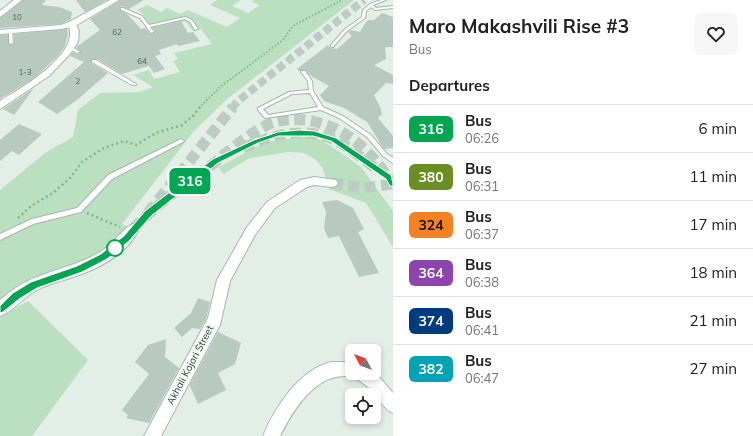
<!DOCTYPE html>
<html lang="en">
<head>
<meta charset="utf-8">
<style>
	body { margin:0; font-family:Mulish,sans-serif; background:#f6f6f6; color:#222; height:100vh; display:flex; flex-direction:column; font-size:15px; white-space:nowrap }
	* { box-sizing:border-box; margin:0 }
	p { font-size:13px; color:#767676 }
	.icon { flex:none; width:22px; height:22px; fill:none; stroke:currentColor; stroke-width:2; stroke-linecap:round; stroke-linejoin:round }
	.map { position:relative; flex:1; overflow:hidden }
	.sheet { display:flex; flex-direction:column; background:#fff; width:360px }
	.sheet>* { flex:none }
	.badge { padding:0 8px; border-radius:6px; font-size:14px; line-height:26px }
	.needle { width:26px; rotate:311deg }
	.controls { position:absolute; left:345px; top:344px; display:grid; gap:8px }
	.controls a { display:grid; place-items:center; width:36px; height:36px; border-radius:6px; background:#fff; box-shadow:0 2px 6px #0003; font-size:20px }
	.map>.badge { position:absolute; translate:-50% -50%; box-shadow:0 0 0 2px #fff }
	h2 { padding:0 16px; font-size:15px; line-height:36px }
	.round { display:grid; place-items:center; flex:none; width:42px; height:42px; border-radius:6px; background:#f6f6f6 }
	.summary { display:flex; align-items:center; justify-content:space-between; height:68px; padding:0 16px }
	h1 { font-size:19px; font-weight:700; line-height:30px }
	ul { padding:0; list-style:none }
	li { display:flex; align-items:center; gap:12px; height:48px; padding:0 16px; border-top:1px solid #e0e0e0 }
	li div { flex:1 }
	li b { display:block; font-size:15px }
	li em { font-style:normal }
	li .badge { min-width:44px; font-weight:700; text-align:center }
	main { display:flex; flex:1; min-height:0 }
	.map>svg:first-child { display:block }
	.green { fill:#bae0bf }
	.building { fill:#b8c9c0 }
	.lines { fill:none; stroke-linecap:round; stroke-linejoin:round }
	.street-tunnel-far1 { stroke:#bccbc3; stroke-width:8; stroke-dasharray:8 4; stroke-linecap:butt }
	.street-tunnel { stroke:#bccbc3; stroke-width:11; stroke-dasharray:11 5.5; stroke-linecap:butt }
	.secondary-tunnel { stroke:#bccbc3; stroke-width:11; stroke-dasharray:11 5.5; stroke-linecap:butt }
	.lane-casing { stroke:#a5b7ad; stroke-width:2 }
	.street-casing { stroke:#a5b7ad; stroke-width:2 }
	.secondary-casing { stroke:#a3bdb0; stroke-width:2 }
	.path-far1 { stroke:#81b49c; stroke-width:2; stroke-dasharray:1.5 2; stroke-linecap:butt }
	.path { stroke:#81b49c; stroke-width:2.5; stroke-dasharray:2 3; stroke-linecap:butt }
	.lane { fill:#fff; fill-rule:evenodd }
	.street { fill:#fff; fill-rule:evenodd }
	.secondary { fill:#fff; fill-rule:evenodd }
	.line { fill:#00a651; stroke:#fff }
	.stop-dot { fill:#fff; stroke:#00a651; stroke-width:2 }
	.labels { text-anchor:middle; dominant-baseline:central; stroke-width:3.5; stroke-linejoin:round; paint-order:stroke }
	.number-label { font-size:8px; fill:#476356 }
	.street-label { font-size:10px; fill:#214133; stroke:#f4faf6 }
</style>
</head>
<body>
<main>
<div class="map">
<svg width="393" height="436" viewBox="0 0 393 436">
	<rect width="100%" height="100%" fill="#e3eee7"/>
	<!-- green -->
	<g class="green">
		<polygon points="217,0 241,0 232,6 248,13 260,5 252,2 254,0 354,0 226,100 194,131 122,224 133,229 115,249 43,281 0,309 0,190 45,153 73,137 78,110 100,93 139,92 153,87 133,75 149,70 154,79 180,72 173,61 178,59 174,53 212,44 201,29 193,31 185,21 152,29 141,12 137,10 147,5 161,12 167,8 180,14 188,10 227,27 240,18 210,5"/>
		<polygon points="312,136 331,146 361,167 393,211 393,247 366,203 329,189 322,167 315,159 304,153 289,152 250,158 223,174 219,167 265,142"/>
		<polygon points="28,301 88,360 32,436 0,436 0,317"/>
	</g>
	<!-- building -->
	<g class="building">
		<polygon points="23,0 46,0 42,5 59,7 72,12 71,19 61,24 0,28 0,18"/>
		<polygon points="76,0 107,0 85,12"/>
		<polygon points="120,0 144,0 129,9 121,6 120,10 128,15 141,29 145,28 151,34 155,32 153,28 181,21 188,33 193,32 200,41 178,46 177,44 159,50 161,54 155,56 165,69 154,73 149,66 122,74 97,59 91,59 91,63 108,73 77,100 57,114 38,102 84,62 70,56 73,52 77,54 81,53 76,47 100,30 90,19"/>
		<polygon points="382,13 393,17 393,47 385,47 386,59 374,65 393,75 393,84 386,83 374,95 381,109 382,114 378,118 393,136 393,148 384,149 367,122 344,108 324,101 320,95 329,86 311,76 305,70 300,71 297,69 328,45 330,48 337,49 352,36 348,32 351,30 360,32 366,22 369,20 374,20"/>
		<polygon points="67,29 68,33 65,46 57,57 34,78 0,99 0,35 8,35 8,43 12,45 14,43 14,34"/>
		<polygon points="34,88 14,115 3,109"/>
		<polygon points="19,124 42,134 19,155 12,151 0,161 0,140"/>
		<polygon points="337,200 353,208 364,229 358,232 379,273 359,277 339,236 328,238 324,228 326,212 322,202"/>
		<polygon points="198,298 210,302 206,319 200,329 192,328 182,337 174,328 191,313"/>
		<polygon points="218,332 241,343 235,364 218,373 226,390 198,404 190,386 189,386"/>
		<polygon points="166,339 165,357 179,368 149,423 126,418 128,415 122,410 149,374 135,362 148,345"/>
	</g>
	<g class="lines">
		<!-- street-tunnel-far1 -->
		<polyline class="street-tunnel-far1" points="232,108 238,101 364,0"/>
		<!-- street-tunnel -->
		<g class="street-tunnel">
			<polyline points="332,183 363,188 393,184"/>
			<polyline points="148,213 233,107"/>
		</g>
		<!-- secondary-tunnel -->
		<g class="secondary-tunnel">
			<path d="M 243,148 C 272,135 304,126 335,140 C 351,148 364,160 378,170"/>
			<path d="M 133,229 C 157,204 185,184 213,164 C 230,150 247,135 267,125 C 279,119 293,119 306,120 C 347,126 370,151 393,184"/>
		</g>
		<!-- lane casing -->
		<g class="lane-casing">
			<g id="lane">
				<polygon points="381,0 386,0 373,5 376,8 393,6 393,8 375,10 371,7 366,11 365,18 347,31 333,47 331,47 331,45 345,29 362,17 363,10 370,4"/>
				<polygon points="121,8 123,8 142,16 149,25 185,17 192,20 198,29 195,30 190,22 185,19 150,27 154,32 151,33 140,18 121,10"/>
				<polygon points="9,30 12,31 13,43 11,44 9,43"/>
				<polygon points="70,47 72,47 80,52 77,53 70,49"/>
				<polygon points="92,60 96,60 136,84 136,85 132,85 92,62"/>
				<path d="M 301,71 L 305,71 L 312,81 L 313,91 L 323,107 L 343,116 L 371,135 L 387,154 L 393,158 L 393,163 L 383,156 L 367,137 L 339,118 L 321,110 L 265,118 L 258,110 L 258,108 L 289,92 L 309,90 L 308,81 L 301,72 ZM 310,93 L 318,107 L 268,115 L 263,109 L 292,94 Z"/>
				<polygon points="181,139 184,141 183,142 112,179 81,212 33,224 0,240 0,234 32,219 77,208 108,175"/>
			</g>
		</g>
		<!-- street casing -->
		<g class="street-casing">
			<g id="street">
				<path d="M 69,22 L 75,22 L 79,31 L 78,42 L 70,54 L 49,76 L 0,109 L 0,101 C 21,88 82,54 68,24 Z"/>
				<polygon points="314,177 336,180 338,183 336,186 332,187 314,185 307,187 275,208 255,235 230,281 220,325 161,436 144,436 208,318 217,280 247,227 267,202 300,180"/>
			</g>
		</g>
		<!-- secondary casing -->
		<g class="secondary-casing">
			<g id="secondary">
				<polygon points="14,0 22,0 0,17 0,11"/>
				<polygon points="110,0 119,0 75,26 61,29 0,34 0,30 61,25 69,22"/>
				<path d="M 133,224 L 137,225 L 139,229 C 127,255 96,270 70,278 C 58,282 46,285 35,291 C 23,298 13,311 0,316 L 0,300 C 11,291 23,282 37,277 C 59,268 82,264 103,250 C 112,244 125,227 133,224 Z"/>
				<path d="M 331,362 L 352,362 L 352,373 L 374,373 L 380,378 L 393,393 L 393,413 C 381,408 378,394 368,387 C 364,384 356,378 353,377 C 318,369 293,410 280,436 L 263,436 C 275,407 299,370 331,362 Z"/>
			</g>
		</g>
		<!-- path-far1 -->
		<polyline class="path-far1" points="199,108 220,87 283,40 293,26 342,0"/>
		<!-- path -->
		<g class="path">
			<polyline points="87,213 120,227"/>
			<polyline points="18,218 31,206 53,193 70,178 82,162 104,148 124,141 136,145 156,133 182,125 193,116 200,107"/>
		</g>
		<!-- lane -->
		<use href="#lane" class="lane"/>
		<!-- street -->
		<use href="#street" class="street"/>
		<!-- secondary -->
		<use href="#secondary" class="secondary"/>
	</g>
	<!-- line -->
	<polygon class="line" points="299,130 314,131 336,138 391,175 393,184 393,186 390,186 386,179 331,141 313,136 278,136 258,143 218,163 151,216 129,241 107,259 82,272 37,288 19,299 3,312 0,313 0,306 13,293 31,282 77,266 101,254 124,236 145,211 213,159 254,140 278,132"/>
	<!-- markers -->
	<circle class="stop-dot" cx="115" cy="248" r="8"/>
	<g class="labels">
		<!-- number labels -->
		<g class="number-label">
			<text x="17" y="17">10</text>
			<text x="117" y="32">62</text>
			<text x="142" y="61">64</text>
			<text x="25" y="72">1-3</text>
			<text x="78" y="81">2</text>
		</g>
		<!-- street labels -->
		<g class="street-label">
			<text transform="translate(190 365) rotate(-62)">Akhali Kojori Street</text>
		</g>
	</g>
</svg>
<div class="controls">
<a><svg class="needle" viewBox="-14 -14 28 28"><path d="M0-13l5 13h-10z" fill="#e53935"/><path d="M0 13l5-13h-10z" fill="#767676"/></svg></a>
<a><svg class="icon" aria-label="locate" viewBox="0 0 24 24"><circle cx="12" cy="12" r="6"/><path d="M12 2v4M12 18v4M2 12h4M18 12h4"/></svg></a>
</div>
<b class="badge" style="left:190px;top:181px;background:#00a651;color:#fff">316</b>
</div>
<section class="sheet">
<div class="summary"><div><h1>Maro Makashvili Rise #3</h1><p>Bus</p></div><a class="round"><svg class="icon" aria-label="heart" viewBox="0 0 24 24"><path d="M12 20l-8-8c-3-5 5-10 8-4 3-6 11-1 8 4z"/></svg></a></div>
<h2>Departures</h2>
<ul>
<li><span class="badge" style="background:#00a651;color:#fff">316</span><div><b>Bus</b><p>06:26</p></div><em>6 min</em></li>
<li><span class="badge" style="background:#6b8e23;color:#fff">380</span><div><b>Bus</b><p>06:31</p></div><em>11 min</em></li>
<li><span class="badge" style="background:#f58220;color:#111">324</span><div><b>Bus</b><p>06:37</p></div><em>17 min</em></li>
<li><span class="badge" style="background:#8e44ad;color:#fff">364</span><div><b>Bus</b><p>06:38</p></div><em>18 min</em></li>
<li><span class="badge" style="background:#003b80;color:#fff">374</span><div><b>Bus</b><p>06:41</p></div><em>21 min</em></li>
<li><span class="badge" style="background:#00a3b4;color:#fff">382</span><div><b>Bus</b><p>06:47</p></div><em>27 min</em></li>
</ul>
</section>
</main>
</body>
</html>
